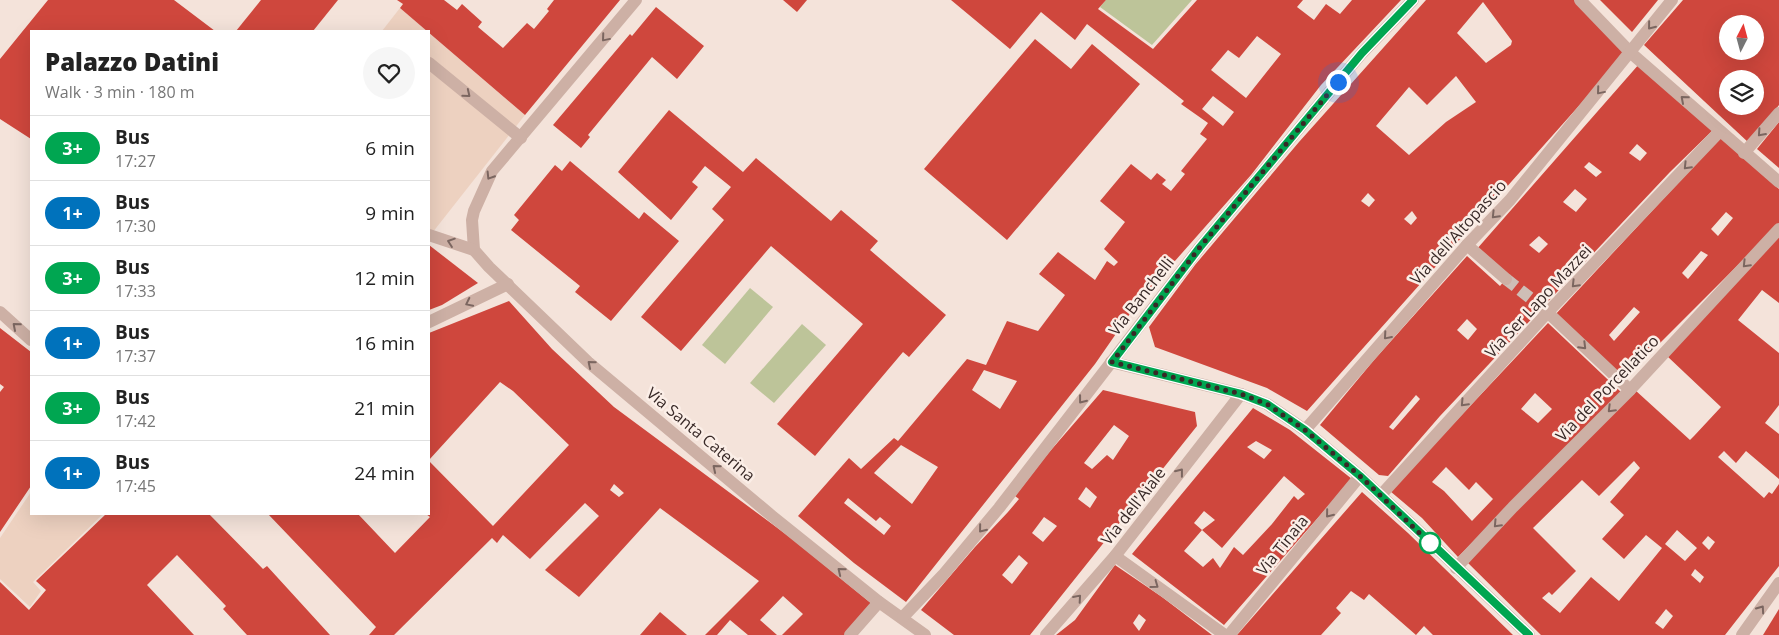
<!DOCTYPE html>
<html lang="en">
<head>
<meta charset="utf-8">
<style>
	body { margin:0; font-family:"Open Sans",sans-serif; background:#f6f6f6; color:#222; height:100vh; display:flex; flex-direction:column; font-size:19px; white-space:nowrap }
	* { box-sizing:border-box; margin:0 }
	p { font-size:16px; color:#767676 }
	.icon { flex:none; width:28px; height:28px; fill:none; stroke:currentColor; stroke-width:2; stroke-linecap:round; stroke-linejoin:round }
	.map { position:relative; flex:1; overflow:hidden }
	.side { position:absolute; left:30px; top:30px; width:400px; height:485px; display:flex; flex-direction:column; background:#fff; border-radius:0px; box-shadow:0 5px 20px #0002 }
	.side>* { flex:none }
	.badge { padding:0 10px; border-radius:16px; font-size:18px; line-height:32px }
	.needle { width:32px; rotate:6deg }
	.fabs { position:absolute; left:1719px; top:15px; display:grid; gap:10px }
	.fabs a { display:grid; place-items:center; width:45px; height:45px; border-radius:50%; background:#fff; box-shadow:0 5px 20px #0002; font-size:25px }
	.you { position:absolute; width:25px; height:25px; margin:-12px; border:4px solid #fff; border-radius:50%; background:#1a73e8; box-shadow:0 0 0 8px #1a73e833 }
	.map>.badge { position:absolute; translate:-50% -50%; box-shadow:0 0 0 2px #fff }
	.round { display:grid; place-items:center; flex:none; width:52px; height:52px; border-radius:26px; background:#f6f6f6 }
	.head { display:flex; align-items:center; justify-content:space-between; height:85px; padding:0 15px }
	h1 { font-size:24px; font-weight:800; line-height:38px }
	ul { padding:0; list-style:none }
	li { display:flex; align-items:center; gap:15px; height:65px; padding:0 15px; border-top:1px solid #e0e0e0 }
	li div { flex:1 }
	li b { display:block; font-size:19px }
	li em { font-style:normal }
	li .badge { min-width:55px; font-weight:700; text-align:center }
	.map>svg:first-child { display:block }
	.green { fill:#bdc499 }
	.plaza { fill:#edd1c0 }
	.building { fill:#cf473d; fill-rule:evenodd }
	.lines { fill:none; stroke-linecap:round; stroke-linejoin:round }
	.minor-tunnel { stroke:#cebeb6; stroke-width:12; stroke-dasharray:12 6; stroke-linecap:butt }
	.minor { stroke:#cdb0a5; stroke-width:12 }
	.oneway { stroke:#7b6660 }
	.line-casing { stroke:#fff; stroke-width:11 }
	.line { stroke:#00a651; stroke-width:8 }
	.walk { stroke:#382927; stroke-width:5; stroke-dasharray:0 9 }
	.stop-dot { fill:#fff; stroke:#00a651; stroke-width:2.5 }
	.labels { text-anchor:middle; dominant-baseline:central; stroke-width:5; stroke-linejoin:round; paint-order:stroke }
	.street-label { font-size:16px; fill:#382927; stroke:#fbeee7 }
</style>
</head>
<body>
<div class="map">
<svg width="1779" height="635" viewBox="0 0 1779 635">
	<rect width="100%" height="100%" fill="#f4e3da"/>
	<!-- green -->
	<g class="green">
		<polygon points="1106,0 1192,0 1152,45 1100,7"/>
		<polygon points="750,288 773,307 725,364 702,345"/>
		<polygon points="802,324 826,345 774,403 750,383"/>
	</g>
	<!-- plaza -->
	<g class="plaza">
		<polygon points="400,8 427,31 382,31"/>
		<polygon points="429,33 525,115 429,237"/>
		<polygon points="31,492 31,514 103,514 33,582 41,591 30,607 0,579 0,538"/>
	</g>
	<!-- building -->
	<g class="building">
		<polygon points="48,0 174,0 215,31 31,31 31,139 0,119 0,59"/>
		<polygon points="261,0 338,0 313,31 236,31"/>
		<polygon points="397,0 444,0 457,10 462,4 482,22 478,27 503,48 527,23 534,29 549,11 547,9 554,0 620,0 525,115 400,8 403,4"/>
		<polygon points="783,0 807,0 797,12"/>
		<path d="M 951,0 L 1106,0 L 1098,9 L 1153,49 L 1197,0 L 1303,0 L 1297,7 L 1314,20 L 1326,4 L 1340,14 L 1352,0 L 1401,0 L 1321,85 L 1251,175 L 1136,305 L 1095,364 L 906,602 L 854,563 L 798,516 L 849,458 L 861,469 L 894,438 L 898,441 L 967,359 L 986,365 L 1007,321 L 1038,331 L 1065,295 L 1039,274 L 1058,252 L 1095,280 L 1107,261 L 1114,266 L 1118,262 L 1104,249 L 1125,222 L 1100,201 L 1131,164 L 1151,180 L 1157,173 L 1166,180 L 1162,184 L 1171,191 L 1185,174 L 1181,171 L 1207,139 L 1200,134 L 1208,123 L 1181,104 L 1184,101 L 1087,24 L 1075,40 L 1041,12 L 1010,49 ZM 1257,36 L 1281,54 L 1246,98 L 1211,70 L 1228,50 L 1239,58 ZM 1213,96 L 1234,112 L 1223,126 L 1202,109 ZM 984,370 L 1017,381 L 1000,409 L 972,390 ZM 901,445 L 938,467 L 912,504 L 874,473 ZM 848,498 L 876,521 L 880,517 L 891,526 L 884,535 L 844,503 Z"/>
		<path d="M 1426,0 L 1574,0 L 1626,53 L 1307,411 L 1267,388 L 1155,347 L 1149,327 L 1195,265 L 1299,142 ZM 1483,2 L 1512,41 L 1511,45 L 1486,63 L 1457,33 ZM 1456,76 L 1476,102 L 1446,122 L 1409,155 L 1376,126 L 1409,87 L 1427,105 ZM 1368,193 L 1375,200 L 1369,207 L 1361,201 ZM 1412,211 L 1417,218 L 1411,225 L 1404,219 Z"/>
		<polygon points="1600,0 1658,0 1632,32"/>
		<path d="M 1683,0 L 1779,0 L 1779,105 L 1749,143 L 1644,45 ZM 1728,24 L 1755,24 L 1755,51 L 1728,51 ZM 1728,79 L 1755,79 L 1755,106 L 1728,106 Z"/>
		<polygon points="656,7 704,46 677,79 652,57 588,135 590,137 581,148 553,125 630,34 632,36"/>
		<polygon points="1035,39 1071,69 1092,44 1140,84 1007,240 924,169"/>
		<path d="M 1640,63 L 1713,130 L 1670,172 L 1440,416 L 1388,476 L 1379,475 L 1320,425 L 1374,360 L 1467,256 L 1500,286 L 1506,279 L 1476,250 ZM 1637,144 L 1647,153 L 1640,161 L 1629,153 ZM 1589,162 L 1602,172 L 1596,177 L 1584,167 ZM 1575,189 L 1587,199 L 1576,212 L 1563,202 ZM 1539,236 L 1548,244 L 1539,253 L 1529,245 ZM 1467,319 L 1477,329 L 1468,340 L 1457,330 ZM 1416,395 L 1420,399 L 1393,430 L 1389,427 Z"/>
		<polygon points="669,110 743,172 756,158 831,221 841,210 878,241 870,250 946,315 909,357 903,352 815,456 777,424 863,324 771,246 681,351 641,317 724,220 712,209 731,187 705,166 692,182 698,187 671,220 618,172"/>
		<polygon points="1779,122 1779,168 1757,149"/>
		<path d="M 1721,137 L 1779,189 L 1779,224 L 1624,379 L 1554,316 ZM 1726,212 L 1733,218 L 1718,236 L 1711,229 ZM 1701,251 L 1708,255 L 1688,279 L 1682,273 ZM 1634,307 L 1640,312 L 1614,341 L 1609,335 Z"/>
		<polygon points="570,161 639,219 644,212 679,241 611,321 575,292 580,286 511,230 519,220 514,215 555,165 562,171"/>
		<path d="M 1779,233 L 1779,303 L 1762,290 L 1738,320 L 1779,353 L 1779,405 L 1765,423 L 1779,434 L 1779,479 L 1746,451 L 1736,463 L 1724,451 L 1718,457 L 1764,498 L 1769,492 L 1772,494 L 1779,484 L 1779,566 L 1725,635 L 1541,635 L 1466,561 L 1635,390 L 1690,440 L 1694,436 L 1721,407 L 1667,356 ZM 1634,461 L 1640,468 L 1610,502 L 1624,515 L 1602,539 L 1624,559 L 1646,535 L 1662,548 L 1619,601 L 1591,577 L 1560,613 L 1542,598 L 1549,592 L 1552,595 L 1576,571 L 1533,528 L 1582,480 L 1599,496 ZM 1677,530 L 1697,548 L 1685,561 L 1665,544 ZM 1708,536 L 1715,542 L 1709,550 L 1702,543 ZM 1695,569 L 1704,577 L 1700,583 L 1691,575 ZM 1666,609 L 1673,616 L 1663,629 L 1655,623 Z"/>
		<polygon points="429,245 478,283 442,305 429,310"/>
		<path d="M 509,301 L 552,349 L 614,407 L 795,541 L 872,604 L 846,635 L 782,635 L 803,614 L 783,596 L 760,620 L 777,635 L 748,635 L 730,620 L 717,635 L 705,635 L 759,581 L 660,508 L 579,597 L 545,570 L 599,516 L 585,503 L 530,559 L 503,535 L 497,543 L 492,538 L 394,635 L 369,635 L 376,627 L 268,514 L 358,514 L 395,553 L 430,517 L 426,514 L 429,514 L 429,461 L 493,526 L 569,445 L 513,391 L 500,382 L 429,460 L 429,333 ZM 614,484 L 624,493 L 619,497 L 610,490 Z"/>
		<path d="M 1548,323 L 1622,393 L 1458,557 L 1422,518 L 1390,491 ZM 1535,393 L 1552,409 L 1538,423 L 1521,409 ZM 1446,467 L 1469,490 L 1476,482 L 1493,499 L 1472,521 L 1444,491 L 1432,482 Z"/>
		<polygon points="0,328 31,352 31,486 0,532 0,392 4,387 0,384"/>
		<path d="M 1103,390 L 1195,412 L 1197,426 L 1030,635 L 954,635 L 921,610 L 975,547 L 1008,512 L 1019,499 L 1015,496 L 1045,457 ZM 1114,425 L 1129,436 L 1113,460 L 1107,455 L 1092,469 L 1084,463 ZM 1086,487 L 1097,497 L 1090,508 L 1078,499 ZM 1044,517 L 1057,526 L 1043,542 L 1032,533 ZM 1019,555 L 1028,563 L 1012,584 L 1002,575 Z"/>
		<path d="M 1253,408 L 1290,430 L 1352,479 L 1224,625 L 1132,554 ZM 1256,441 L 1272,450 L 1264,459 L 1247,447 ZM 1284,476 L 1305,494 L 1298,500 L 1294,496 L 1272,524 L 1243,555 L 1234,547 L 1220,568 L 1213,558 L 1203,567 L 1184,551 L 1202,530 L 1222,548 ZM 1204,511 L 1215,520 L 1202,530 L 1194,523 Z"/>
		<polygon points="1362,492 1408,533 1513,635 1433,635 1424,626 1416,635 1369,594 1364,600 1351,591 1336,608 1341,613 1321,635 1237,635"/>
		<polygon points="106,514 209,514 263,569 267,566 330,635 247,635 223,609 226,606 177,555 147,585 194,635 0,635 0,582 29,610 46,590 36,581"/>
		<path d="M 1115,565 L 1162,597 L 1212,635 L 1056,635 L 1075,620 ZM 1139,614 L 1146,620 L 1139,631 L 1133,623 Z"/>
		<polygon points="1779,609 1779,635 1763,635"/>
		<polygon points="660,612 687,635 640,635"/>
	</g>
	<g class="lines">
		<!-- minor-tunnel -->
		<polyline class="minor-tunnel" points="1506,279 1543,308"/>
		<!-- minor -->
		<g class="minor">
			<polyline points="636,0 492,171 474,211 472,220 474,250 489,267 588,362 772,516 879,602 925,635"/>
			<polyline points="1580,0 1631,53 1779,182"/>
			<polyline points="429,63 521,138"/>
			<polyline points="1744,153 1779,113"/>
			<polyline points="429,235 474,250"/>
			<polyline points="1467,245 1506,279"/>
			<polyline points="1543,308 1630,390"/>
			<polyline points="0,312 31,340"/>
			<polyline points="429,322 508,284"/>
			<polyline points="1111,362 1241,394 1267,404 1305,430 1360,476 1529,635"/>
			<polyline points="1305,430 1467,245 1510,200 1672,0"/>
			<polyline points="1381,495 1548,312 1720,131"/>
			<polyline points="1115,556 1225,635"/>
			<polyline points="1456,568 1513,507 1630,390 1779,229"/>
			<polyline points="903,617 943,575 999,508 1200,247 1362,53 1413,0"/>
			<polyline points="850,635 879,602"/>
			<polyline points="1046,635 1115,556 1241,394"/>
			<polyline points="1229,635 1360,476"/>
			<polyline points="1742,635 1779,583"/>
		</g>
	</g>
	<!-- one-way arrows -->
	<defs><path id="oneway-chevron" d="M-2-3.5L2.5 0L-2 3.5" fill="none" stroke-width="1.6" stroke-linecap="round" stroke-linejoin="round" transform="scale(1.25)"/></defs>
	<g class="oneway">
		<use href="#oneway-chevron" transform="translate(1651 26) rotate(129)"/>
		<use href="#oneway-chevron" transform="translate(605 38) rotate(130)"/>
		<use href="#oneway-chevron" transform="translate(1600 91) rotate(130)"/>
		<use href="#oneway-chevron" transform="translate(467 94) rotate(39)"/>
		<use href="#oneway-chevron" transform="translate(1684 99) rotate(-139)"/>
		<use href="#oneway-chevron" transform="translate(1761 133) rotate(132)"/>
		<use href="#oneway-chevron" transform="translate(1687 166) rotate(134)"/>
		<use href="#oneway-chevron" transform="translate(490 176) rotate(122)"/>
		<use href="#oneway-chevron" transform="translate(1495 215) rotate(134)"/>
		<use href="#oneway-chevron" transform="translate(451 242) rotate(-161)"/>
		<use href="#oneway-chevron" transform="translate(1746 264) rotate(134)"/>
		<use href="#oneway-chevron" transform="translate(1575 284) rotate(134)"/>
		<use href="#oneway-chevron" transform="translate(469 303) rotate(154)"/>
		<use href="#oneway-chevron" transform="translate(16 326) rotate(-139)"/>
		<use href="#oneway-chevron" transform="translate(1387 336) rotate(131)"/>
		<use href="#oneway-chevron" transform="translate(1583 346) rotate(45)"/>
		<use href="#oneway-chevron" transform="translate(591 364) rotate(-140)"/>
		<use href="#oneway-chevron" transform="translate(1082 400) rotate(128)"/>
		<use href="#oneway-chevron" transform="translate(1464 403) rotate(133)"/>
		<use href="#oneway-chevron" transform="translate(1611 409) rotate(135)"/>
		<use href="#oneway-chevron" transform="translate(716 468) rotate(-140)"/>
		<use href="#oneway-chevron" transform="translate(1180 472) rotate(-52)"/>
		<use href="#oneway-chevron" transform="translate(1329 514) rotate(129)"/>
		<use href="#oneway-chevron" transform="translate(1497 524) rotate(133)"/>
		<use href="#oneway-chevron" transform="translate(982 529) rotate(129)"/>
		<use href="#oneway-chevron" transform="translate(841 571) rotate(-141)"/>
		<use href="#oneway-chevron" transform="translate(1155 585) rotate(36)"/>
		<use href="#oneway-chevron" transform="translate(1078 598) rotate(-49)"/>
		<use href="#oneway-chevron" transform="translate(1761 609) rotate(-55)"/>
	</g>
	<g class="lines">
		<!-- line casing -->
		<g class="line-casing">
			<polyline id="line" points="1413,0 1362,53 1200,247 1112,362 1241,394 1267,404 1305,430 1360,476 1529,635"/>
		</g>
		<!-- line -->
		<use href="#line" class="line"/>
		<!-- walk -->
		<polyline class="walk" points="1338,82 1200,247 1112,362 1241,394 1267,404 1305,430 1360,476 1430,543"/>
	</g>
	<!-- markers -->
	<circle class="stop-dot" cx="1430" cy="543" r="10"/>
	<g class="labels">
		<!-- street labels -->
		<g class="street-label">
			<text transform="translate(1458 232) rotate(-48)">Via dell'Altopascio</text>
			<text transform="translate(1141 296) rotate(-52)">Via Banchelli</text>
			<text transform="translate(1538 301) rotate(-47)">Via Ser Lapo Mazzei</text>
			<text transform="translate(1607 388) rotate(-46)">Via del Porcellatico</text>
			<text transform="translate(701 434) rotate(40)">Via Santa Caterina</text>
			<text transform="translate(1133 506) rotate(-52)">Via dell'Aiale</text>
			<text transform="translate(1282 545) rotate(-51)">Via Tinaia</text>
		</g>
	</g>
</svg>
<div class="fabs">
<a><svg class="needle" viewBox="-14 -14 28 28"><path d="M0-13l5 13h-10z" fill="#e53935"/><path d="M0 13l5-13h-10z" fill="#767676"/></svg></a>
<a><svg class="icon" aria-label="layers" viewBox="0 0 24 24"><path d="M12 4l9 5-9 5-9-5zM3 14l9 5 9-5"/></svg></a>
</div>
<div class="you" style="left:1338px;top:82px"></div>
<section class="side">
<div class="head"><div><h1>Palazzo Datini</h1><p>Walk · 3 min · 180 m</p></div><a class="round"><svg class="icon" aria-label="heart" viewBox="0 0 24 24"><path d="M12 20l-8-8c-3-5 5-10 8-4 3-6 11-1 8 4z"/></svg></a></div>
<ul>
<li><span class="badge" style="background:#00a651;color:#fff">3+</span><div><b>Bus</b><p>17:27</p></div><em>6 min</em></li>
<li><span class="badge" style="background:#0072bc;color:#fff">1+</span><div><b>Bus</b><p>17:30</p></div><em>9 min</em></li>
<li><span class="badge" style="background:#00a651;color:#fff">3+</span><div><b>Bus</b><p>17:33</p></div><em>12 min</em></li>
<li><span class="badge" style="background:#0072bc;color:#fff">1+</span><div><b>Bus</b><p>17:37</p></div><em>16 min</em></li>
<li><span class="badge" style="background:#00a651;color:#fff">3+</span><div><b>Bus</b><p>17:42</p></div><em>21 min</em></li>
<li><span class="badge" style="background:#0072bc;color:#fff">1+</span><div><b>Bus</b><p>17:45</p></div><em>24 min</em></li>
</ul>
</section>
</div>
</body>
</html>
